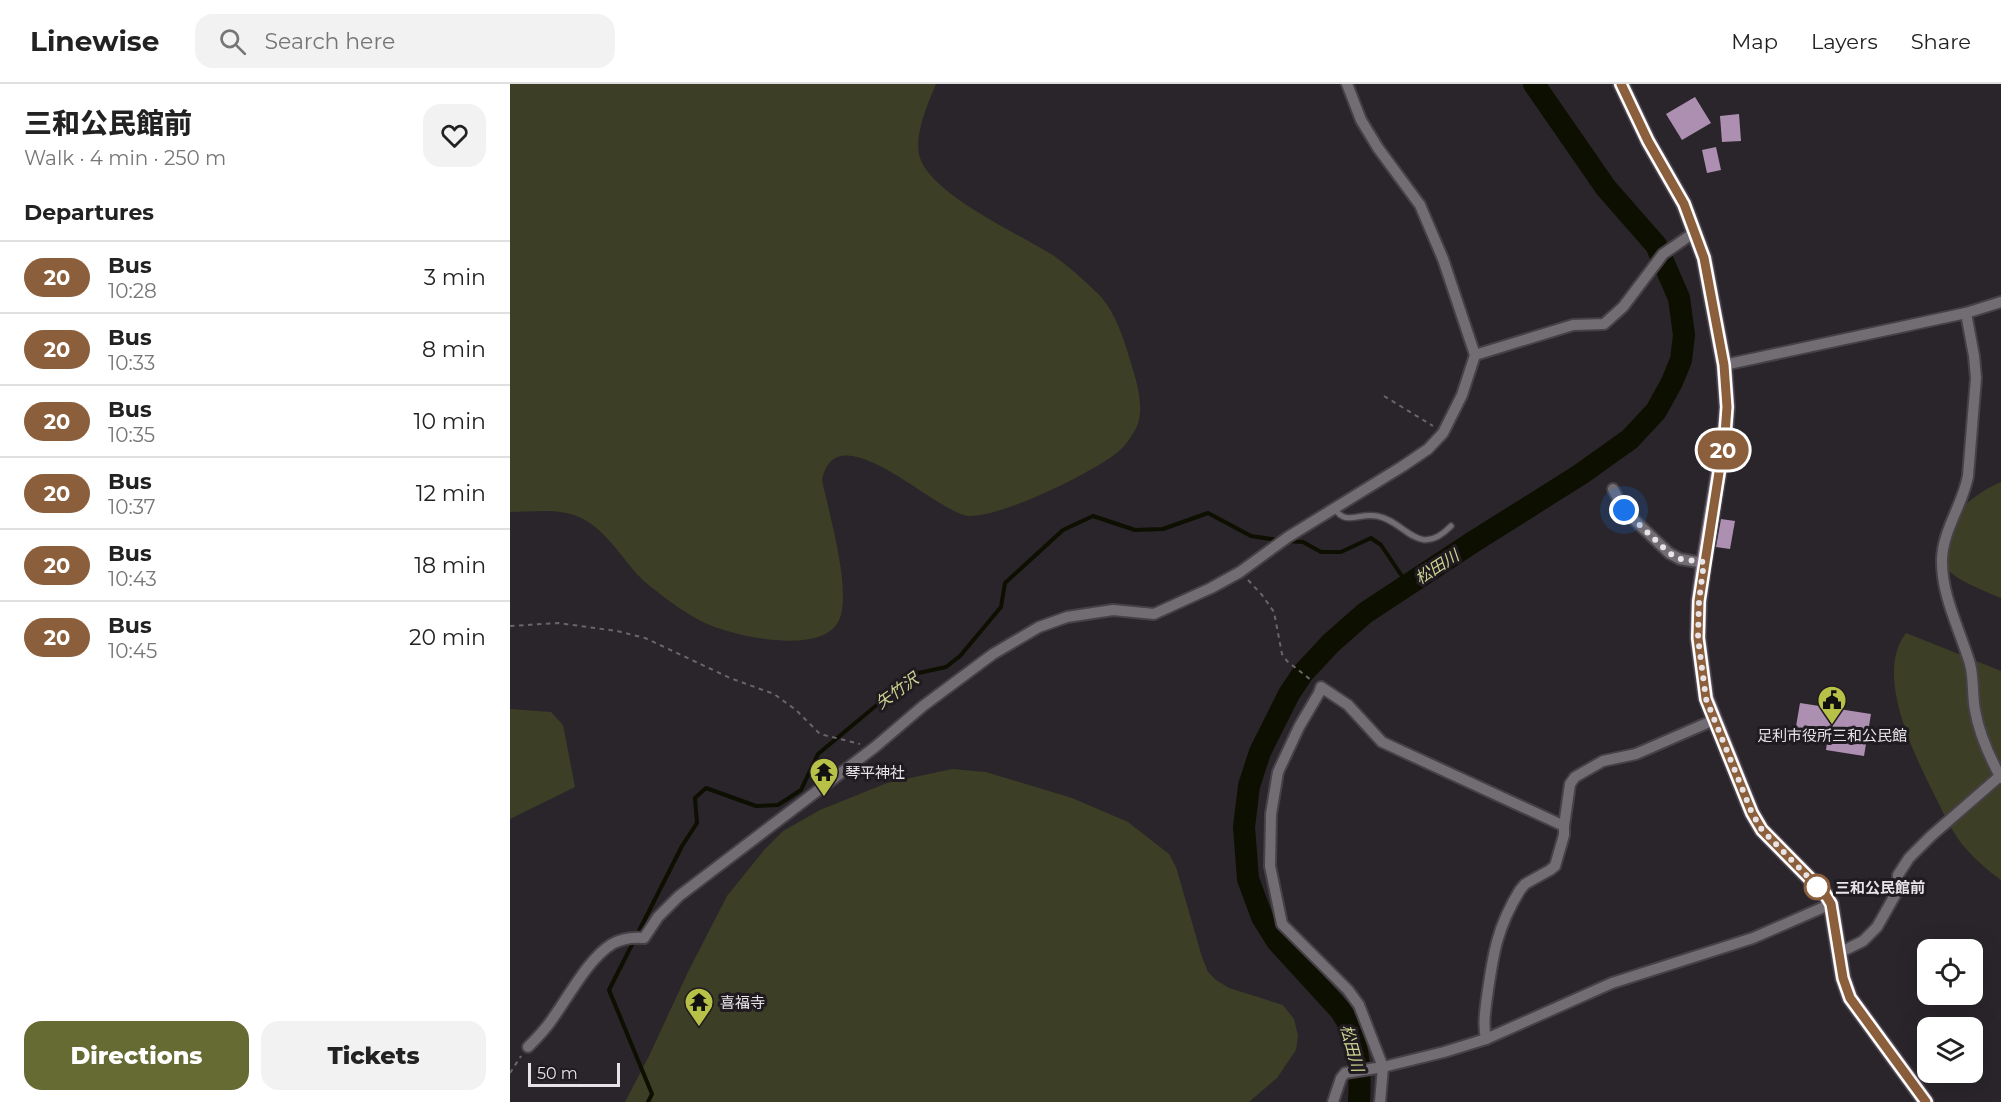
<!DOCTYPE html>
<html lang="en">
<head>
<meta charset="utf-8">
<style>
	body { margin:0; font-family:Montserrat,"Noto Sans JP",sans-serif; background:#f2f2f2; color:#222; height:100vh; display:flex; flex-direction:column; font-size:22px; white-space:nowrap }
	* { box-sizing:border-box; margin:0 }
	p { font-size:20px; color:#767676 }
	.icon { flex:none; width:33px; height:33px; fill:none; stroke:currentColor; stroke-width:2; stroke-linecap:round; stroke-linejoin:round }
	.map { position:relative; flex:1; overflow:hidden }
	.details { display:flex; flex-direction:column; background:#fff; width:510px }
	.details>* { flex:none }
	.badge { padding:0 12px; border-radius:20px; font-size:21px; line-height:39px }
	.fabs { position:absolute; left:1407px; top:855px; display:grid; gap:12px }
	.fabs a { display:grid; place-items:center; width:66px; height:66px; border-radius:12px; background:#fff; box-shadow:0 6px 24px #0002; font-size:30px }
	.scale { position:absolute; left:18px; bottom:15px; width:92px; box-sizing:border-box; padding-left:6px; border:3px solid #e7e3e7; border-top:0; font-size:16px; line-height:21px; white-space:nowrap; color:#e7e3e7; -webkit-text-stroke:4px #201b21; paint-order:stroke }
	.you { position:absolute; width:30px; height:30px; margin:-15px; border:4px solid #fff; border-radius:50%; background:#1a73e8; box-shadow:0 0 0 9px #1a73e833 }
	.map>.badge { position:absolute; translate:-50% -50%; box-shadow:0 0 0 3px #fff }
	h2 { padding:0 24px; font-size:22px; line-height:54px }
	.round { display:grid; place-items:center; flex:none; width:63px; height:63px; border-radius:18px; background:#f2f2f2 }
	.summary { display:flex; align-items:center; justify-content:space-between; height:102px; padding:0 24px }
	h1 { font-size:28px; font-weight:800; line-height:45px }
	.cta { display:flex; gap:12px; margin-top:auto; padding:12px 24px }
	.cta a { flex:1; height:69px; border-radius:18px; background:#666a33; color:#fff; font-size:24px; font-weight:800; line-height:69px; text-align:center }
	.cta a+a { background:#f2f2f2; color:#222 }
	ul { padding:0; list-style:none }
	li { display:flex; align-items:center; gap:18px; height:72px; padding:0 24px; border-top:2px solid #e0e0e0 }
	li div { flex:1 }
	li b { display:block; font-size:22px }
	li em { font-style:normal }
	li .badge { min-width:66px; font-weight:700; text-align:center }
	header { display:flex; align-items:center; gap:36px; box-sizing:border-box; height:84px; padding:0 30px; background:#fff; border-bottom:2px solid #e0e0e0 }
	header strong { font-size:28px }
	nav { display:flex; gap:33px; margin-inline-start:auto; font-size:21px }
	.search { width:420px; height:54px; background:#f2f2f2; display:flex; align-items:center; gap:15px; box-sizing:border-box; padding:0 21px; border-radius:18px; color:#767676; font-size:22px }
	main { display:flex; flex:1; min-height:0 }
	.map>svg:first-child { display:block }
	.green { fill:#3c3f25 }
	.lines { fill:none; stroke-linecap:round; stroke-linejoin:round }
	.stream { stroke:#0d0f00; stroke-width:4 }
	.river { stroke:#0d0f00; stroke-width:22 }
	.building { fill:#ad90b1 }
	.lane-casing { stroke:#464146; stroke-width:8 }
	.street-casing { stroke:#464146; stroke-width:14 }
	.secondary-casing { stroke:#464146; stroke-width:18 }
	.path { stroke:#6a656a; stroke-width:2; stroke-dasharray:4.5 4.5; stroke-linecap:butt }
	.lane { stroke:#726c73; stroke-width:5 }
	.street { stroke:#726c73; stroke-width:10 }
	.secondary { stroke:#8b788e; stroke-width:15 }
	.line-casing { stroke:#fff; stroke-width:14 }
	.line { stroke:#8b5e3c; stroke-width:9 }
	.walk { stroke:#e7e3e7; stroke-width:6; stroke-dasharray:0 10.8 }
	.stop-dot { fill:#fff; stroke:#8b5e3c; stroke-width:3 }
	.labels { text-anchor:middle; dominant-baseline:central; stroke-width:6; stroke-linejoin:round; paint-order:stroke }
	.poi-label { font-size:15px; fill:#e7e3e7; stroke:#201b21; text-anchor:start }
	.stop-label { font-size:15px; font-weight:bold; fill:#e7e3e7; stroke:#201b21; text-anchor:start }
	.water-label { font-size:16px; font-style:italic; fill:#ced692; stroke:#201b21 }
</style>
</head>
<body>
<header>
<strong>Linewise</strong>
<div class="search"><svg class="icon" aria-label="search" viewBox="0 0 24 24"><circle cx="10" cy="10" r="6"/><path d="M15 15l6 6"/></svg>Search here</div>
<nav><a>Map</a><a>Layers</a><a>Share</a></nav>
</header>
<main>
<section class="details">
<div class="summary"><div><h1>三和公民館前</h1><p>Walk · 4 min · 250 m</p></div><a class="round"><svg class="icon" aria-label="heart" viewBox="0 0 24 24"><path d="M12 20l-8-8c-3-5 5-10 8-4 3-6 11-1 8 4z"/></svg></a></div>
<h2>Departures</h2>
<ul>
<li><span class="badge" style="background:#8b5e3c;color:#fff">20</span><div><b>Bus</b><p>10:28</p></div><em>3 min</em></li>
<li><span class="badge" style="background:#8b5e3c;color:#fff">20</span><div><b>Bus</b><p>10:33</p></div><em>8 min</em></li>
<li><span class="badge" style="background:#8b5e3c;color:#fff">20</span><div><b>Bus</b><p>10:35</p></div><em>10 min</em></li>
<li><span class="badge" style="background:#8b5e3c;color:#fff">20</span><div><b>Bus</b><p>10:37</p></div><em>12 min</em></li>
<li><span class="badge" style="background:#8b5e3c;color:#fff">20</span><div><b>Bus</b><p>10:43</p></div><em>18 min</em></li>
<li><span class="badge" style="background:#8b5e3c;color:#fff">20</span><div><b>Bus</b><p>10:45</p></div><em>20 min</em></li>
</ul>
<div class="cta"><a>Directions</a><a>Tickets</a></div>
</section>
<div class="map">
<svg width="1491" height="1018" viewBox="0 0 1491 1018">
	<rect width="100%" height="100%" fill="#2a252b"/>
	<!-- green -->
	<g class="green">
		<path d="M 0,0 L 426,0 C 418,19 403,53 410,74 C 422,111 511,151 544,172 C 556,180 582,203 592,214 C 606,231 614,255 620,276 C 626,295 635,323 627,342 C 623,351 615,362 608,368 C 582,389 492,433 459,432 C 427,430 326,325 312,396 C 319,429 341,504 330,534 C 315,575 214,551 187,535 C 169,525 151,511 135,498 C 114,479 102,452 75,436 C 53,423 25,428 0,428 Z"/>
		<path d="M 1491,398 L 1491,514 C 1473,506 1448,498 1434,482 C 1407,451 1466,408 1491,398 Z"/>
		<path d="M 1396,549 L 1491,587 L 1491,796 C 1472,782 1455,767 1443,747 C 1436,735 1430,722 1424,710 C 1404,670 1364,590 1396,549 Z"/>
		<polygon points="0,625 41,628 53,641 65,703 0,735"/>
		<polygon points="442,685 476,688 562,714 618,738 659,770 666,783 692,873 698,888 706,896 719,904 773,921 784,935 788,952 786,966 767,994 739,1018 115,1018 139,972 178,888 217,812 255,765 273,747 310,726 377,699"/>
	</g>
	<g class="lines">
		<!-- stream -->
		<g class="stream">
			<polyline points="776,457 793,458 811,468 831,468 861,454 871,461 898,501"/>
			<polyline points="138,1018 142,1010 99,906 172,762 187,739 185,714 196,704 246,722 268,721 291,706 308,670 404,590 436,583 450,572 491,523 495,499 553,446 583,432 625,446 653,445 698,429 741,452 768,456"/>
		</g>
		<!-- river -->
		<path class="river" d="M 849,1018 C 851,986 849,954 831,927 L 767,857 L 752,833 L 738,795 L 734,743 L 739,702 L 750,668 L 779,610 L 793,589 L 821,559 L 855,529 L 963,458 L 1071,390 L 1120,355 L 1146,327 L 1162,298 L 1171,276 L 1174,251 L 1169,214 L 1146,161 L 1096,104 L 1024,0"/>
	</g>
	<!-- building -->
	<g class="building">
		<polygon points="1185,13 1201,39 1172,56 1156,30"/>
		<polygon points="1229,30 1231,57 1212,58 1210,32"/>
		<polygon points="1206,63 1211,86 1197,89 1192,66"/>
		<polygon points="1211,435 1225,437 1220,465 1206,463"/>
		<polygon points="1290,619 1361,630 1354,672 1316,666 1317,659 1284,654"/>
	</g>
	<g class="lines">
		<!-- lane casing -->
		<g class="lane-casing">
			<path id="lane" d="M 824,424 C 837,443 848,428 867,432 C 896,437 908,476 941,442"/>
		</g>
		<!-- street casing -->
		<g class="street-casing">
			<g id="street">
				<path d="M 1456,229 L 1464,272 L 1466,294 L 1458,392 C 1453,420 1433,446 1432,475 C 1431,511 1450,546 1460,580 C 1464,595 1462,611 1465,626 C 1469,650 1479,672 1491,694"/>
				<polyline points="965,271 1063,241 1094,240 1113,223 1153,170 1185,148"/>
				<polyline points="1214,281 1456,229 1491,218"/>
				<polyline points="1103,405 1114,426 1159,469 1170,475 1194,479"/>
				<polyline points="1329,869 1353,857 1367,843 1388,806 1388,791 1399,774 1421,752 1490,692"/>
				<path d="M 976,955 C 973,941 975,928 977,913 C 983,870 987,843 1010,806 L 1015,800 L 1040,786 L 1045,782 L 1054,751 L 1054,742"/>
				<path d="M 18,963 C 27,954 36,945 43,934 C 59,912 78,875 102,860 C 111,855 123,853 134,854 L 148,833 L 169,812 L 365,663 L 413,622 L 483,570 L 529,543 L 557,533 L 603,526 L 644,530 L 701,504 L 730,488 L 778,453 L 893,382 L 918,365 L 933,349 L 952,311 L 965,271 L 933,175 L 910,121 L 868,64 L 851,36 L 837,0"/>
				<polyline points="823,1018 831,994 835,989 873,983 934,968 976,955 1102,899 1243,854 1321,820"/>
				<polyline points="870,1018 873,983 849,921 838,906 772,840 760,782 761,730 768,688 789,643 809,609 811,603 838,621 872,658 1054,742 1060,700 1065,693 1093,677 1126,670 1204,636"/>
			</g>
		</g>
		<!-- secondary casing -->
		<g class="secondary-casing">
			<polyline id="secondary" points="1111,0 1138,57 1174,120 1194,174 1214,281 1217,323 1215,350 1194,479 1189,517 1188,554 1196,614 1242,729 1252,746 1315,810 1321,820 1333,894 1340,914 1416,1018"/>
		</g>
		<!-- path -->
		<g class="path">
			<polyline points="874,312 923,342"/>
			<polyline points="738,496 752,511 764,528 772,570 777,577 801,596"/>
			<polyline points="0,542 48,539 107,547 135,554 220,594 264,610 286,626 310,650 350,660"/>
			<polyline points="0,989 11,972"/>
		</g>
		<!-- lane -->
		<use href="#lane" class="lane"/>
		<!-- street -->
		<use href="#street" class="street"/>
		<!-- secondary -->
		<use href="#secondary" class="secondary"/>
	</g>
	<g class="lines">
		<!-- line casing -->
		<g class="line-casing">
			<polyline id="line" points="1111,0 1138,57 1174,120 1194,174 1214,281 1217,323 1215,350 1189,517 1188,554 1196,615 1242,729 1252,746 1315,810 1321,820 1333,894 1340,914 1416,1018"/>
		</g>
		<!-- line -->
		<use href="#line" class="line"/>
		<!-- walk -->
		<polyline class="walk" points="1114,426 1159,469 1170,475 1194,478 1189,517 1188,554 1196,615 1242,729 1252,746 1310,805 1307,803"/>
	</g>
	<!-- icons -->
	<defs>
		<g id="civic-pin" transform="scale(1.5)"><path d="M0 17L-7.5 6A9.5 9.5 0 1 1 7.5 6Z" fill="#b8c147" stroke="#201b21"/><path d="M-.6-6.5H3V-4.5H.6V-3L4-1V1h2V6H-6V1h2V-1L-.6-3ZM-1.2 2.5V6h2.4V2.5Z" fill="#111"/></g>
		<g id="temple-pin" transform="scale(1.5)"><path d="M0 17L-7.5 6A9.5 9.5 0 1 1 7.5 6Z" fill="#b8c147" stroke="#201b21"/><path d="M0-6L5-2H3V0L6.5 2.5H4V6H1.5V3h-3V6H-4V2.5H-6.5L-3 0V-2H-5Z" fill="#111"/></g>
	</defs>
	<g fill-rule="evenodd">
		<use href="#civic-pin" x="1322" y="616"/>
		<use href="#temple-pin" x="314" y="688"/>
		<use href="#temple-pin" x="189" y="918"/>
	</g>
	<!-- markers -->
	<circle class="stop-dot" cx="1307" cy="803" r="12"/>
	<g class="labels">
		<!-- poi labels -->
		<g class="poi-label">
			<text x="1322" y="651" text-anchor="middle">足利市役所三和公民館</text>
			<text x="335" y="688">琴平神社</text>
			<text x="210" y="918">喜福寺</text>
		</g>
		<!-- stop labels -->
		<g class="stop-label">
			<text x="1325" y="803">三和公民館前</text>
		</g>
		<!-- water labels -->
		<g class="water-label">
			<text transform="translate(927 483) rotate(-33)">松田川</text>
			<text transform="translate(387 607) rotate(-36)">矢竹沢</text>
			<text transform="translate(842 964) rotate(75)">松田川</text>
		</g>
	</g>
</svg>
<div class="fabs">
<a><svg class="icon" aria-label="locate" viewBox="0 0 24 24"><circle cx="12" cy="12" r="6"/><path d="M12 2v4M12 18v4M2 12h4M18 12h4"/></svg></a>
<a><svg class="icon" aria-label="layers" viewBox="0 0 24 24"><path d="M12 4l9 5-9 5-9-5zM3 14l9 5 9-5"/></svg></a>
</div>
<div class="scale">50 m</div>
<div class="you" style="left:1114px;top:426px"></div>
<b class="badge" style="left:1213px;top:366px;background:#8b5e3c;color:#fff">20</b>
</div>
</main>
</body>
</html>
